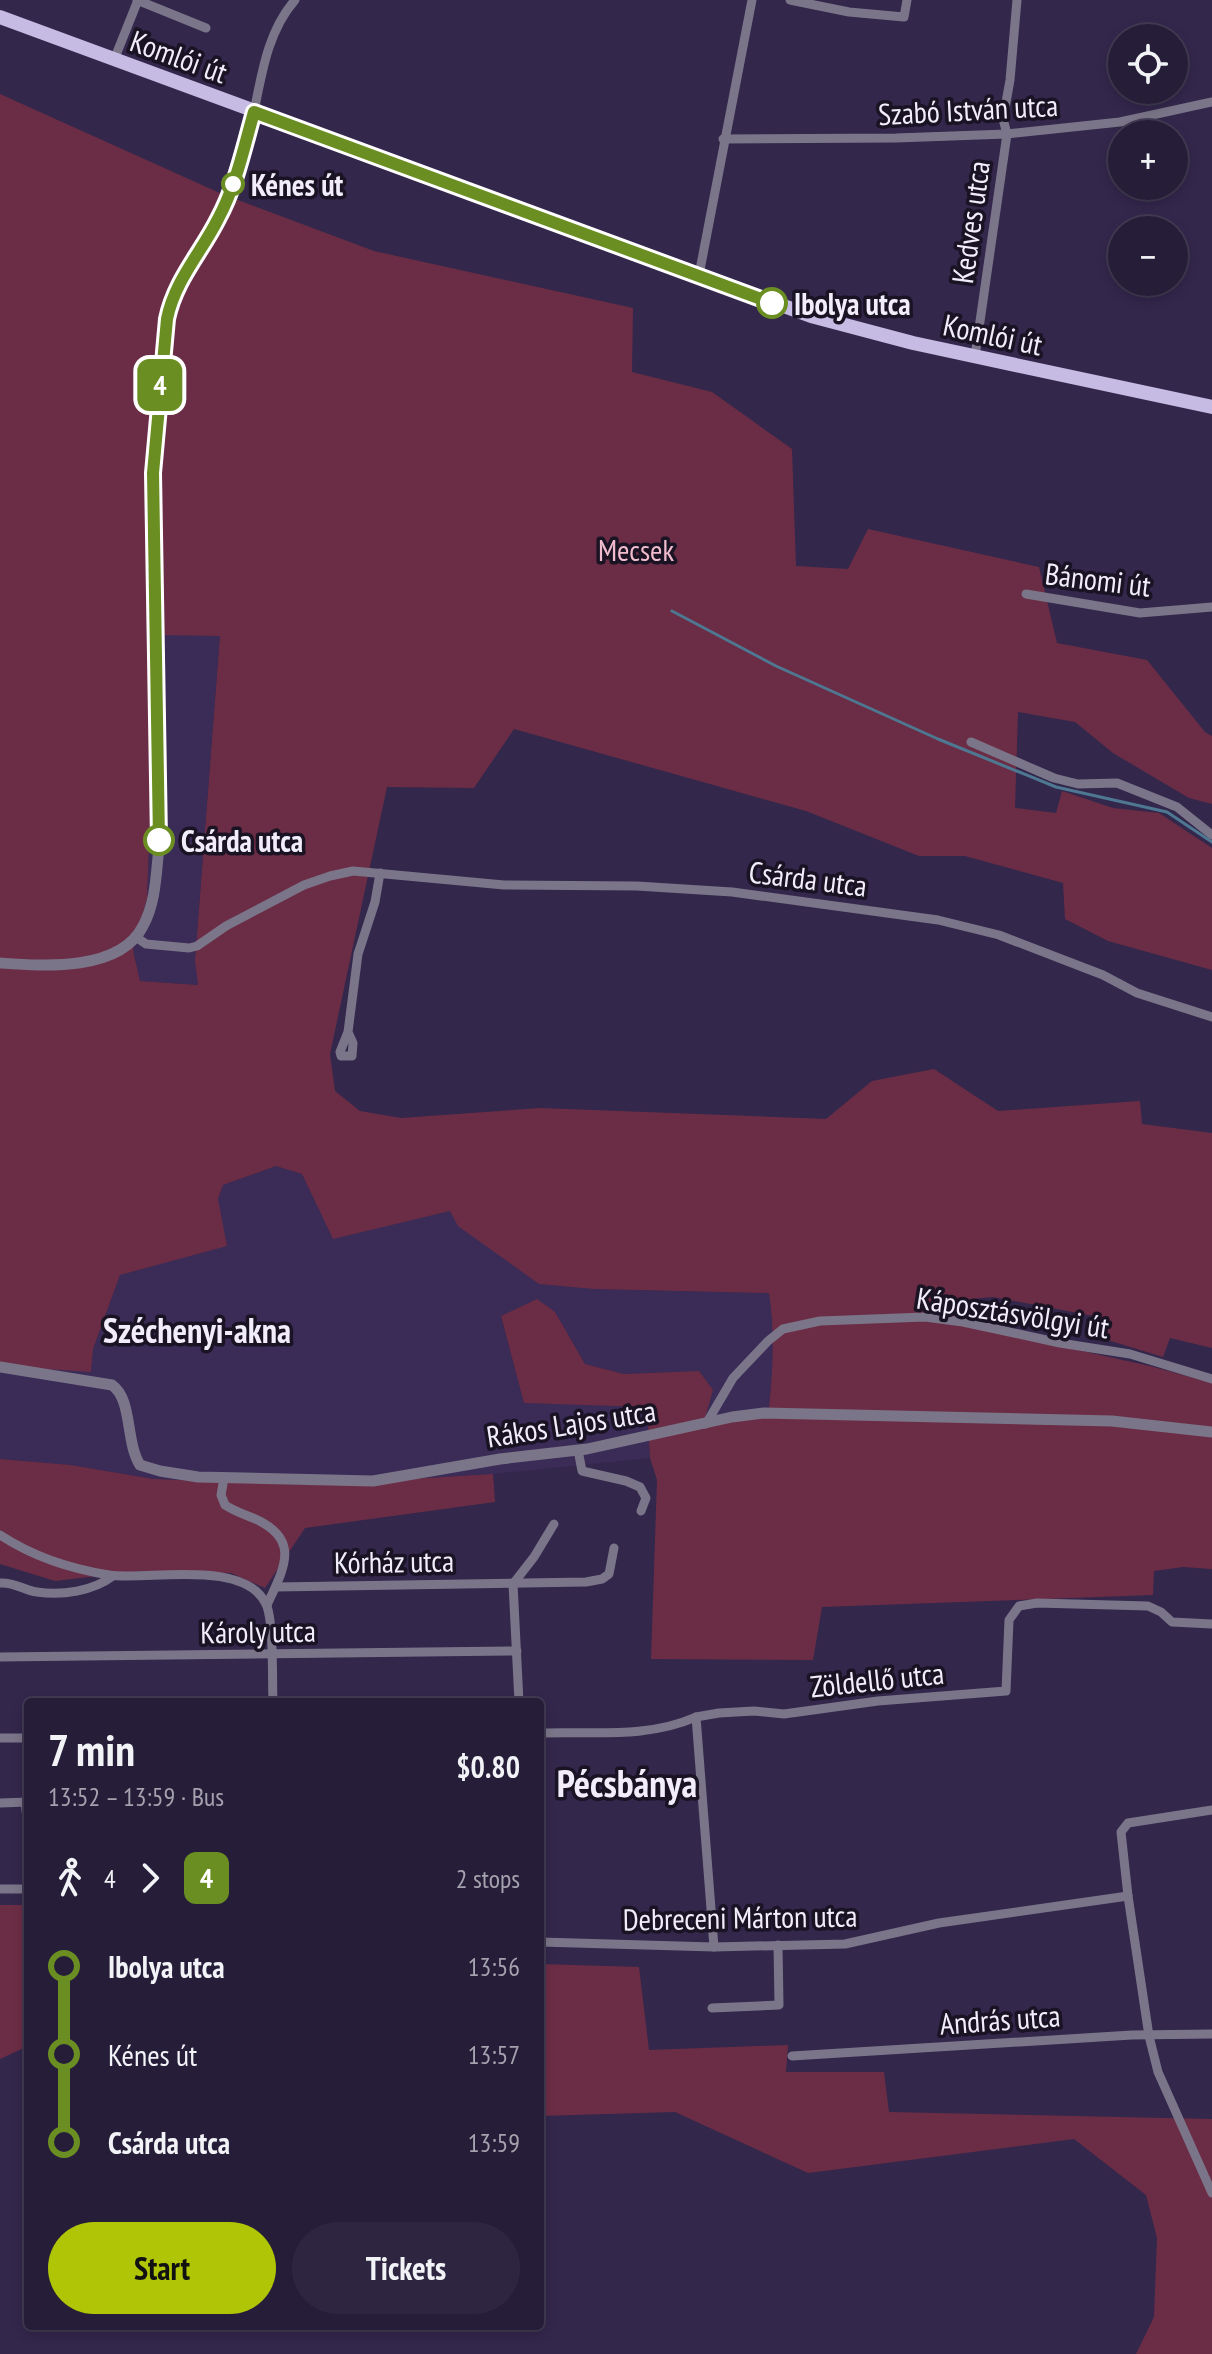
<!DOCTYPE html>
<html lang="en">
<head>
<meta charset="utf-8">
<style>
	body { margin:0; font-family:"PT Sans Narrow",sans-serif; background:#2e2641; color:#f1f3f6; height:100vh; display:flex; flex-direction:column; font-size:30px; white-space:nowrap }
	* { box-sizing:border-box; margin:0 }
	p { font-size:26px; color:#a4a2ae }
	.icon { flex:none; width:44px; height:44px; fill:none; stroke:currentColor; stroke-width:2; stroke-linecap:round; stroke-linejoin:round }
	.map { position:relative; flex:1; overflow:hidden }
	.panel { position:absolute; left:24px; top:1698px; width:520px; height:632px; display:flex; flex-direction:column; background:#261d39; border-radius:8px; box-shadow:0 4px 12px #0003,0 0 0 2px #423b53 }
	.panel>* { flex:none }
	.badge { padding:0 16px; border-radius:12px; font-size:28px; line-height:52px }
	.tools { position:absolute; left:1108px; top:24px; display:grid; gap:16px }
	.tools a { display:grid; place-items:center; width:80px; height:80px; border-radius:50%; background:#261d39; box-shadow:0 4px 12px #0003,0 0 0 2px #423b53; font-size:40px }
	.map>.badge { position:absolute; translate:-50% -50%; box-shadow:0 0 0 4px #fff }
	.legs { display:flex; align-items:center; gap:12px; height:88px; padding:0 24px; font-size:26px }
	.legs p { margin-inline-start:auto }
	.headline { display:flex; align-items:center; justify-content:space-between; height:136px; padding:0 24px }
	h1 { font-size:44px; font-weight:600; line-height:60px }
	.primary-button { display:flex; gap:16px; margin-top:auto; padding:16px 24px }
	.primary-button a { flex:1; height:92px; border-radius:48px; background:#afc506; color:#111; font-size:32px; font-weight:600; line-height:92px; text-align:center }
	.primary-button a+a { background:#2e2641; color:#f1f3f6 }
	ul { padding:0 24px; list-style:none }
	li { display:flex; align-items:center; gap:28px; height:88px; font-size:30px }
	li i { display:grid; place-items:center; width:12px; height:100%; margin:0 10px; background:currentColor }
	li i::after { content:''; width:20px; height:20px; margin:-10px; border:6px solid; border-radius:50%; background:#261d39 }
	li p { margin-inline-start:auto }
	li:first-child i { background:linear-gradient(#0000 50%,currentColor 0) }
	li:last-child i { background:linear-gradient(currentColor 50%,#0000 0) }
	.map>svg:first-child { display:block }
	.built { fill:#3a2b57 }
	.green { fill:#6b2d45; fill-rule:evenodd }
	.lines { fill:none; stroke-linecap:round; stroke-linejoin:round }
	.stream { stroke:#4e7892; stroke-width:3 }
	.minor { stroke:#7b7589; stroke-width:9 }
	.tertiary { stroke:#7b7589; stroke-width:11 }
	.primary { stroke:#c6bbe3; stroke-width:14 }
	.line-1-casing { stroke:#fff; stroke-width:18 }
	.line-1 { stroke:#6b8e23; stroke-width:12 }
	.stop-1-dot { fill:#fff; stroke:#6b8e23; stroke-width:4 }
	.labels { text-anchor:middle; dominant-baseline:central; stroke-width:7; stroke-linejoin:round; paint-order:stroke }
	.street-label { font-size:30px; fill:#f1edfb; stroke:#191324 }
	.stop-label { font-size:30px; font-weight:bold; fill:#f1edfb; stroke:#191324; text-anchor:start }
	.park-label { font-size:30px; fill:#f0bbcc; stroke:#191324 }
	.quarter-label { font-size:34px; font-weight:bold; fill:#f1edfb; stroke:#191324 }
	.district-label { font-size:38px; font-weight:bold; fill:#f1edfb; stroke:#191324 }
</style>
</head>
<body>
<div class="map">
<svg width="1212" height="2354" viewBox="0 0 1212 2354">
	<rect width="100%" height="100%" fill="#33274c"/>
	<!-- built -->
	<g class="built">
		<polygon points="157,634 220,636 195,961 198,985 140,981 133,950 147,898"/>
		<polygon points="276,1166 302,1174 333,1238 450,1211 594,1289 769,1293 773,1316 773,1367 769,1408 705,1419 699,1371 624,1374 585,1364 555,1312 501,1317 524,1402 647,1407 650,1458 493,1474 312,1485 153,1479 71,1465 0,1459 0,1366 93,1349 120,1275 218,1199 223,1185"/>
	</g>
	<!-- green -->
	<g class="green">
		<path d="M 0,94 L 222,194 L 374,251 L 633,308 L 632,372 L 712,392 L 792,449 L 796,566 L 848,569 L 868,529 L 1039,567 L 1057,643 L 1147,660 L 1205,732 L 1212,736 L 1212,804 L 1189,798 L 1113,753 L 1075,722 L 1018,712 L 1015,808 L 1056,813 L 1062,791 L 1113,808 L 1159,813 L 1212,848 L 1212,970 L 1108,941 L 1065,919 L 1063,883 L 965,856 L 919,856 L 806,811 L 514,729 L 474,788 L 387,787 L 330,1054 L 335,1091 L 360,1111 L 401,1118 L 540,1108 L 826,1119 L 872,1081 L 934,1069 L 998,1111 L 1140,1101 L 1142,1124 L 1212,1133 L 1212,1348 L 1170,1338 L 1163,1357 L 1101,1338 L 1099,1317 L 993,1297 L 960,1300 L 952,1310 L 959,1324 L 1150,1366 L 1212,1383 L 1212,1569 L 1183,1567 L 1154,1571 L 1153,1595 L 822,1607 L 813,1660 L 651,1659 L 657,1480 L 650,1458 L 647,1407 L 524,1403 L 501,1316 L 537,1299 L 555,1312 L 585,1364 L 624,1374 L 699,1371 L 713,1390 L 705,1418 L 769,1408 C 773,1369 775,1331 769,1293 L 594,1289 L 539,1284 L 458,1226 L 450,1211 L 333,1239 L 302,1174 L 276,1166 L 223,1185 L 218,1199 L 227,1246 L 120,1275 L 93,1349 L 91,1372 L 0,1366 ZM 157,635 L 220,636 L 195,961 L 198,985 L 140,981 L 133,950 L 147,898 Z"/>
		<polygon points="0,1459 71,1465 153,1479 312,1485 493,1474 495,1502 305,1528 265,1588 231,1573 140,1571 55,1581 0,1564"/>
		<polygon points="0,1905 28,1905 28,2046 0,2059"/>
		<polygon points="540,1964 639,1967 649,2050 788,2045 786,2072 884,2072 889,2112 1212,2119 1212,2354 1136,2354 1154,2317 1157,2238 1146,2195 1074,2139 808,2173 675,2112 540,2116"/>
	</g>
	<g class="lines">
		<!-- stream -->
		<polyline class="stream" points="672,611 776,666 938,739 1056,787 1167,812 1212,842"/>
		<!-- minor -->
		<g class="minor">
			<polyline points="137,0 206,28"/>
			<polyline points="790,0 849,12 904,17 907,0"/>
			<polyline points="114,60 138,0"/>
			<path d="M 254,112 C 262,72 268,31 295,0"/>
			<polyline points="723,139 896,138 1007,134 1120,122 1212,102"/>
			<polyline points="699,275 752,0"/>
			<polyline points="975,356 1007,134 1003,119 1010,80 1017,0"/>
			<polyline points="1026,594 1140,613 1212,607"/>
			<polyline points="971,742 1054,778 1078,784 1117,783 1177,807 1212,835"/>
			<polyline points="136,937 146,944 189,948 197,946 226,926 304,885 330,876 353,871 504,885 637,886 732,892 938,920 999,935 1103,975 1137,993 1212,1017"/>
			<polyline points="348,1032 353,1043 352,1056 341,1056 340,1052 348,1032 358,954 375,902 380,873"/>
			<polyline points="706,1424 733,1378 768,1341 783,1329 820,1321 925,1317 963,1322 1060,1343 1130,1354 1212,1379"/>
			<polyline points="578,1450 582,1471 626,1481 640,1487 646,1498 641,1511"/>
			<path d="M 224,1478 L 221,1495 L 225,1505 C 234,1511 243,1514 253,1518 C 302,1539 284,1568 267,1605"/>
			<path d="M 0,1535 C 32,1556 71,1569 109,1575 C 147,1581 244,1558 266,1604 C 274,1621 272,1680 273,1702"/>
			<path d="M 0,1583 C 15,1582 23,1590 37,1592 C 62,1596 93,1591 113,1576"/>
			<polyline points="276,1587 586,1582 602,1579 609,1574 614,1548"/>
			<polyline points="0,1657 517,1651"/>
			<polyline points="519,1702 513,1584 534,1557 554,1524"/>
			<path d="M 540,1733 C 593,1731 646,1739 696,1717"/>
			<polyline points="0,1738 28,1738"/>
			<polyline points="25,1802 28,1827"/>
			<polyline points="0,1803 28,1802"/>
			<polyline points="1212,1810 1128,1823 1121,1832 1128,1896 1149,2036 1158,2072 1212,2193"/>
			<polyline points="0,1889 28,1889"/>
			<polyline points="540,1942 714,1947 845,1944 939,1923 1128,1896"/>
			<polyline points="714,1947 696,1717 719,1713 754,1711 784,1714 878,1701 1006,1691 1009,1620 1019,1606 1037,1603 1148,1606 1161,1612 1172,1622 1212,1624"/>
			<polyline points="712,2008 779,2005 778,1945"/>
			<polyline points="792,2056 1132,2035 1212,2034"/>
		</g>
		<!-- tertiary -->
		<g class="tertiary">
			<path d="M 0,963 C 43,966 120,972 143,926 C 156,902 156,874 159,847 L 153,473 L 167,319 C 175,281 200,253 218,219 C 236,186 243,147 254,112"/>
			<path d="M 0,1367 L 112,1385 C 133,1400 125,1441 140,1465 L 160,1471 L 198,1477 L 373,1481 L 500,1459 L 587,1449 L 732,1417 L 764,1413 L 1112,1421 L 1212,1432"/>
		</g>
		<!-- primary -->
		<polyline class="primary" points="0,17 811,316 913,343 1212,407"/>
	</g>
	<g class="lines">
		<!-- line-1 casing -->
		<g class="line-1-casing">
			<path id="line-1" d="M 159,840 L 153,473 L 167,319 C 175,280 201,253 218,219 C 236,186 244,147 254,112 L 772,303"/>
		</g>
		<!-- line-1 -->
		<use href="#line-1" class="line-1"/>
	</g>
	<!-- markers -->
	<g class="stop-1-dot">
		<circle cx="233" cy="184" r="10"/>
		<circle cx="772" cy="303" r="14"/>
		<circle cx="159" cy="840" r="14"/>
	</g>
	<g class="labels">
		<!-- street labels -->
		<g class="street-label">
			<text transform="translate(179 56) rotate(20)">Komlói út</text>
			<text transform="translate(968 109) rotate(-3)">Szabó István utca</text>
			<text transform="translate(970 222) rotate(-82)">Kedves utca</text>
			<text transform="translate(993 334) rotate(12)">Komlói út</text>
			<text transform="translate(1098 579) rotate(7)">Bánomi út</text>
			<text transform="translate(808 878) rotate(7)">Csárda utca</text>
			<text transform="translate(1013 1312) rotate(9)">Káposztásvölgyi út</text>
			<text transform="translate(571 1423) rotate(-9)">Rákos Lajos utca</text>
			<text transform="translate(394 1561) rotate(-1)">Kórház utca</text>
			<text transform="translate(258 1631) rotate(-1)">Károly utca</text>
			<text transform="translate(877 1679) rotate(-6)">Zöldellő utca</text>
			<text transform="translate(740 1917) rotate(-1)">Debreceni Márton utca</text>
			<text transform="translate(1000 2019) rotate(-4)">András utca</text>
		</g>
		<!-- stop labels -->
		<g class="stop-label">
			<text x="251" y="184">Kénes út</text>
			<text x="794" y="303">Ibolya utca</text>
			<text x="181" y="840">Csárda utca</text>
		</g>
		<!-- park labels -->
		<g class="park-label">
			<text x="636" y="549">Mecsek</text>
		</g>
		<!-- quarter labels -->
		<g class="quarter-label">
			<text x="197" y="1330">Széchenyi-akna</text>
		</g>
		<!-- district labels -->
		<g class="district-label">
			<text x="627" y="1782">Pécsbánya</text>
		</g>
	</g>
</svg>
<div class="tools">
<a><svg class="icon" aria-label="locate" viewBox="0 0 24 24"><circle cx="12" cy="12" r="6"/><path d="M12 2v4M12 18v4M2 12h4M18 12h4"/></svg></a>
<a>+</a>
<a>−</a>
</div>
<b class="badge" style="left:160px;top:385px;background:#6b8e23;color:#fff">4</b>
<section class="panel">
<div class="headline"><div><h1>7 min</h1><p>13:52 – 13:59 · Bus</p></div><b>$0.80</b></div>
<div class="legs"><svg class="icon" aria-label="walk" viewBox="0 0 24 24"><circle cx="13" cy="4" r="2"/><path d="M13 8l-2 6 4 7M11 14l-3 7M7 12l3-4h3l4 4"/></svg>4<svg class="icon" aria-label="forward" viewBox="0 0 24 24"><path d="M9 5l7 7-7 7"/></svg><b class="badge" style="background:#6b8e23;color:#fff">4</b><p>2 stops</p></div>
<ul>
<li><i style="color:#6b8e23"></i><b>Ibolya utca</b><p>13:56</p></li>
<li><i style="color:#6b8e23"></i><span>Kénes út</span><p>13:57</p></li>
<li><i style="color:#6b8e23"></i><b>Csárda utca</b><p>13:59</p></li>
</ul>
<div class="primary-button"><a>Start</a><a>Tickets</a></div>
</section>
</div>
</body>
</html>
